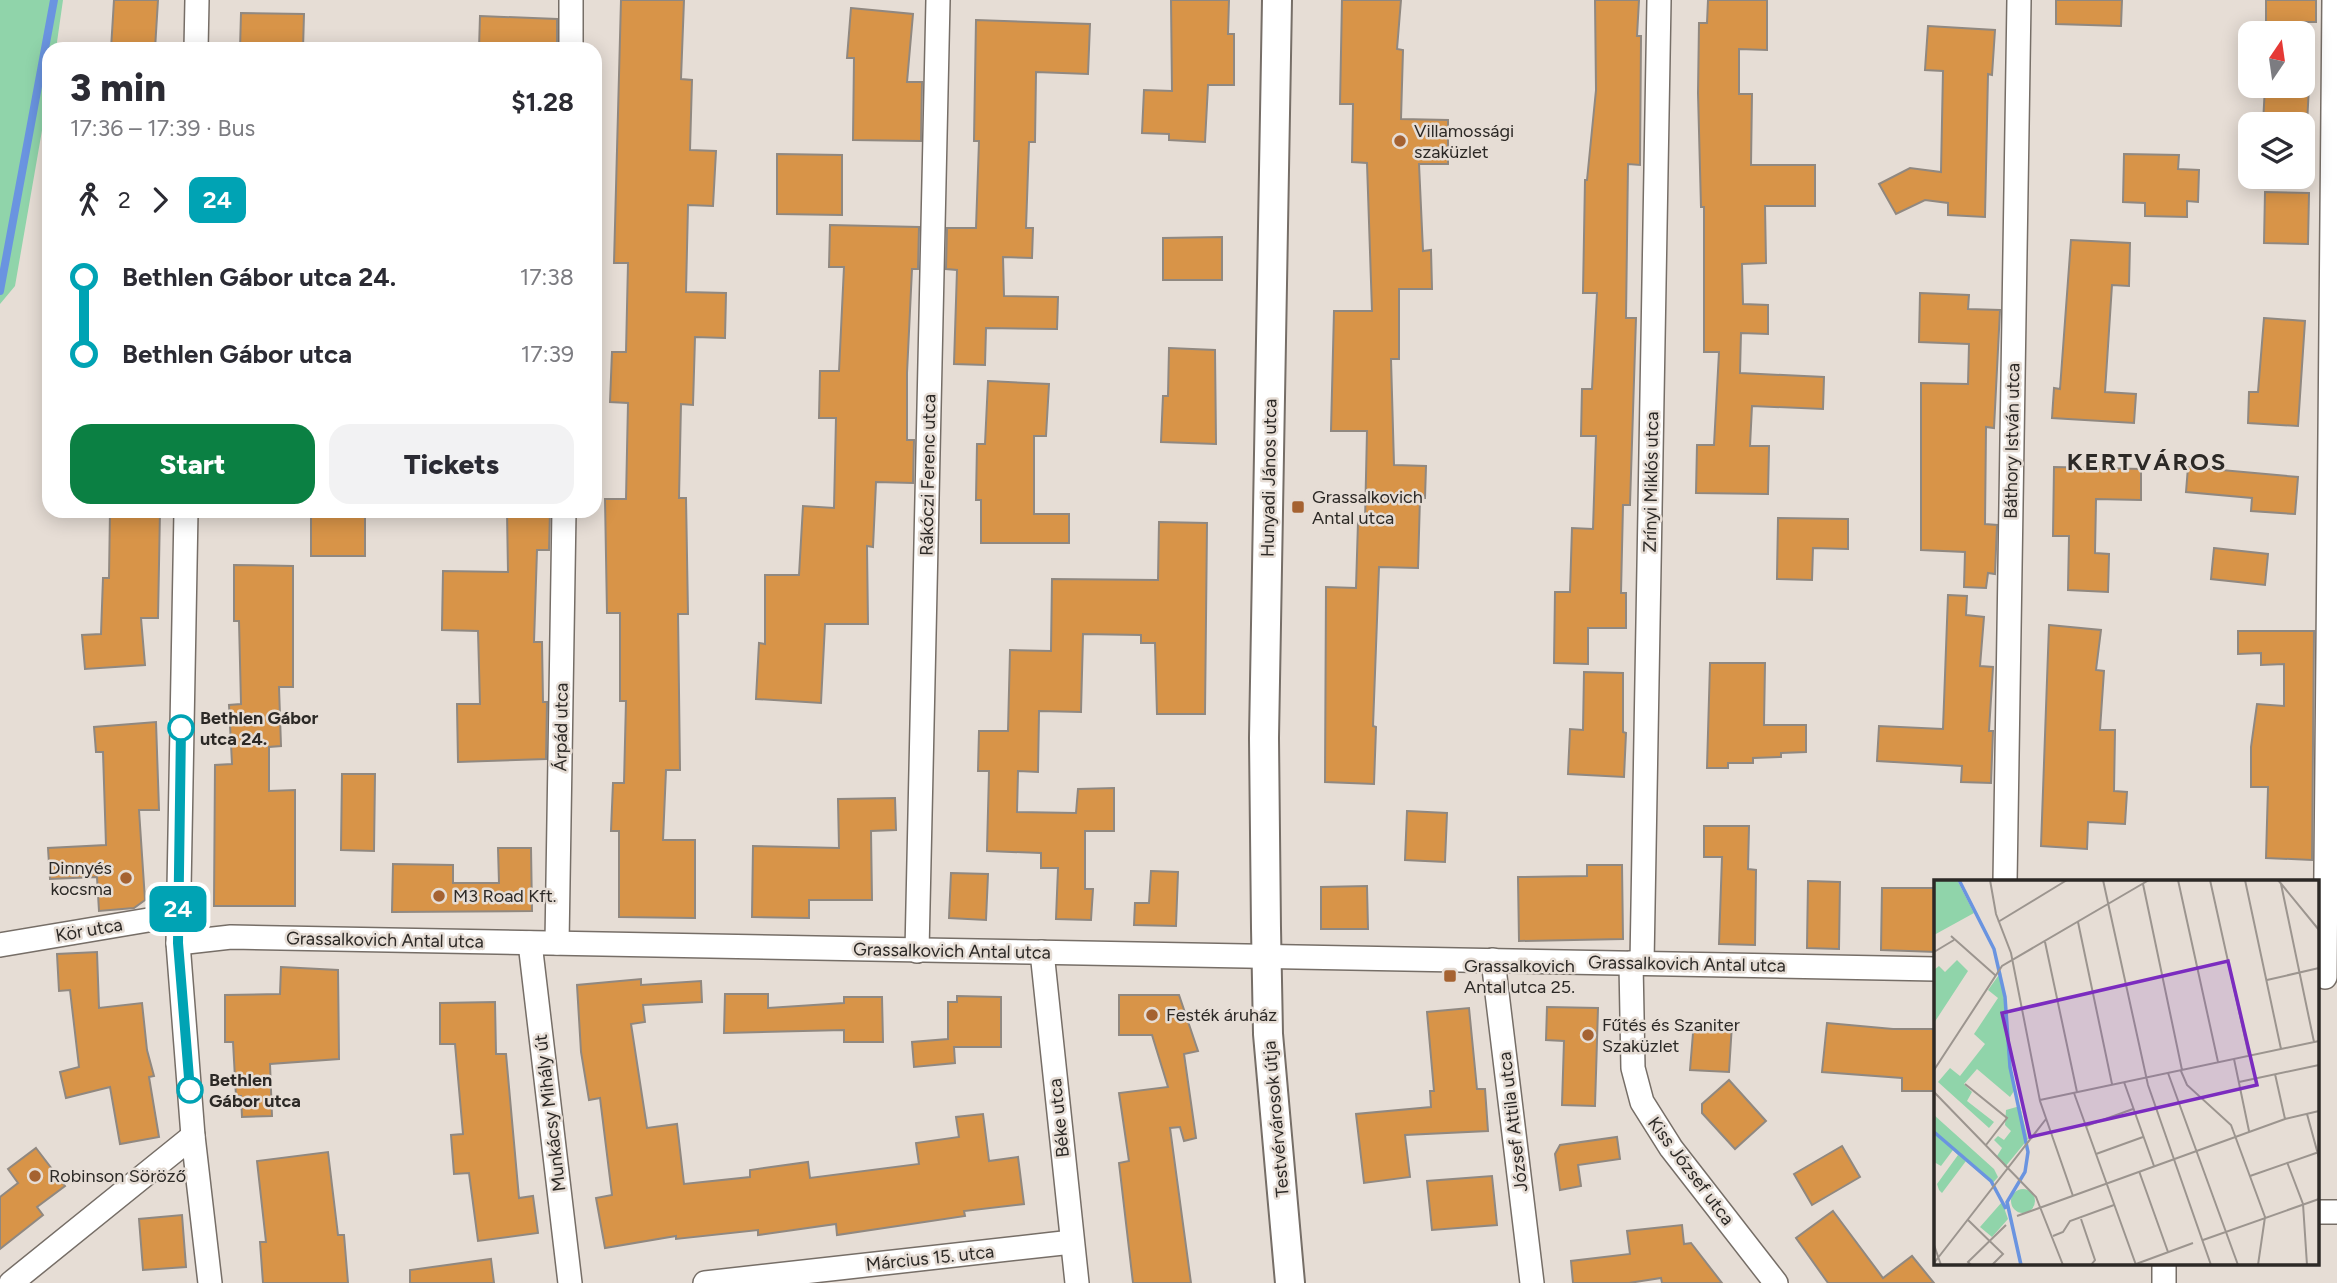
<!DOCTYPE html>
<html lang="en">
<head>
<meta charset="utf-8">
<style>
	body { margin:0; font-family:Figtree,sans-serif; background:#f2f2f3; color:#2b2b33; height:100vh; display:flex; flex-direction:column; font-size:26px; white-space:nowrap }
	* { box-sizing:border-box; margin:0 }
	p { font-size:23px; color:#7c7c81 }
	.icon { flex:none; width:38px; height:38px; fill:none; stroke:currentColor; stroke-width:2; stroke-linecap:round; stroke-linejoin:round }
	.map { position:relative; flex:1; overflow:hidden }
	.panel { position:absolute; left:42px; top:42px; width:560px; height:476px; display:flex; flex-direction:column; background:#fff; border-radius:21px; box-shadow:0 4px 18px #0003 }
	.panel>* { flex:none }
	.badge { padding:0 14px; border-radius:10px; font-size:24px; line-height:46px }
	.needle { width:46px; rotate:13deg }
	.controls { position:absolute; left:2238px; top:21px; display:grid; gap:14px }
	.controls a { display:grid; place-items:center; width:77px; height:77px; border-radius:14px; background:#fff; box-shadow:0 4px 18px #0003; font-size:35px }
	.map>.badge { position:absolute; translate:-50% -50%; box-shadow:0 0 0 4px #fff }
	.legs { display:flex; align-items:center; gap:10px; height:77px; padding:0 28px; font-size:23px }
	.legs p { margin-inline-start:auto }
	.headline { display:flex; align-items:center; justify-content:space-between; height:119px; padding:0 28px }
	h1 { font-size:38px; font-weight:800; line-height:52px }
	.action { display:flex; gap:14px; margin-top:auto; padding:14px 28px }
	.action a { flex:1; height:80px; border-radius:21px; background:#0b8043; color:#fff; font-size:28px; font-weight:800; line-height:80px; text-align:center }
	.action a+a { background:#f2f2f3; color:#2b2b33 }
	ul { padding:0 28px; list-style:none }
	li { display:flex; align-items:center; gap:24px; height:77px; font-size:26px }
	li i { display:grid; place-items:center; width:10px; height:100%; margin:0 9px; background:currentColor }
	li i::after { content:''; width:18px; height:18px; margin:-9px; border:5px solid; border-radius:50%; background:#fff }
	li p { margin-inline-start:auto }
	li:first-child i { background:linear-gradient(#0000 50%,currentColor 0) }
	li:last-child i { background:linear-gradient(currentColor 50%,#0000 0) }
	.map>svg:first-child { display:block }
	.green { fill:#90d4aa }
	.lines { fill:none; stroke-linecap:round; stroke-linejoin:round }
	.stream { stroke:#6a94e0; stroke-width:8 }
	.building { fill:#d89448; stroke:#908880; stroke-width:2 }
	.minor-casing { stroke:#766e67; stroke-width:26 }
	.tertiary-casing { stroke:#766e67; stroke-width:32 }
	.minor { stroke:#fff; stroke-width:23 }
	.tertiary { stroke:#fff; stroke-width:28 }
	.line-1-casing { stroke:#fff; stroke-width:16 }
	.line-1 { stroke:#00a3b4; stroke-width:10 }
	.poi-dot { fill:#a56231; stroke:#e6ddd5; stroke-width:2.5 }
	.stop-1-dot { fill:#fff; stroke:#00a3b4; stroke-width:3.5 }
	.labels { text-anchor:middle; dominant-baseline:central; stroke-width:5; stroke-linejoin:round; paint-order:stroke }
	.poi-label { font-size:18px; fill:#2c2926; stroke:#e6ddd5; text-anchor:start }
	.street-label { font-size:18px; fill:#2c2926; stroke:#e6ddd5 }
	.stop-label { font-size:18px; font-weight:bold; fill:#2c2926; stroke:#e6ddd5; text-anchor:start }
	.district-label { font-size:24px; font-weight:bold; letter-spacing:2px; fill:#2c2926; stroke:#e6ddd5 }
	.inset-river { fill:none; stroke:#6a94e0; stroke-width:3.5 }
	.inset-road { fill:none; stroke:#9c958f; stroke-width:2 }
	.view { fill:#7b2cbf; fill-opacity:0.15; stroke:#7b2cbf; stroke-width:3.5 }
	.inset-edge { fill:none; stroke:#2c2926; stroke-width:3.5 }
</style>
</head>
<body>
<div class="map">
<svg width="2337" height="1283" viewBox="0 0 2337 1283">
	<rect width="100%" height="100%" fill="#e6ddd5"/>
	<!-- green -->
	<polygon class="green" points="0,0 63,0 56,49 49,49 49,90 15,286 0,304"/>
	<g class="lines">
		<!-- stream -->
		<polyline class="stream" points="0,291 54,0"/>
	</g>
	<!-- building -->
	<g class="building">
		<polygon points="114,0 158,0 155,49 111,49"/>
		<polygon points="621,0 684,0 681,79 692,80 690,150 716,151 713,206 688,205 686,292 726,293 725,338 695,337 693,405 681,404 679,498 686,498 688,614 678,614 680,770 666,770 663,840 695,840 695,918 619,917 619,831 611,831 613,783 624,783 626,701 620,701 620,613 607,613 605,499 626,499 628,403 610,402 612,352 626,352 628,263 614,263"/>
		<polygon points="1171,0 1229,0 1228,34 1234,34 1234,85 1208,85 1205,142 1169,140 1169,134 1142,133 1144,90 1172,91"/>
		<polygon points="1342,0 1401,0 1397,49 1403,50 1401,119 1448,120 1448,164 1419,164 1423,251 1431,250 1432,289 1399,289 1399,359 1391,359 1394,465 1426,466 1425,498 1420,498 1418,568 1379,567 1373,726 1376,727 1374,784 1325,782 1326,587 1356,588 1358,522 1365,522 1367,431 1331,431 1334,311 1372,311 1367,163 1352,162 1353,104 1340,104"/>
		<polygon points="1595,0 1639,0 1637,36 1641,36 1640,165 1628,164 1626,318 1636,318 1630,505 1623,505 1621,593 1626,593 1626,628 1588,628 1588,664 1554,663 1555,592 1570,592 1572,528 1593,529 1596,436 1581,436 1582,389 1592,389 1597,293 1583,293 1585,180 1587,180 1596,90"/>
		<polygon points="1708,0 1767,0 1767,50 1739,49 1739,94 1752,94 1751,165 1815,165 1815,206 1765,206 1766,263 1742,264 1743,304 1768,305 1768,334 1741,333 1740,373 1824,377 1823,409 1752,406 1750,446 1769,446 1768,494 1696,493 1697,445 1714,445 1719,352 1704,352 1704,207 1701,207 1698,93 1699,23 1707,23"/>
		<polygon points="2056,0 2122,0 2121,26 2056,24"/>
		<rect x="2266" y="0" width="50" height="22"/>
		<polygon points="851,8 913,14 907,82 922,82 921,141 853,140 854,58 847,58"/>
		<polygon points="241,13 304,14 303,49 240,49"/>
		<polygon points="480,16 557,19 557,49 479,49"/>
		<polygon points="976,20 1090,24 1088,74 1036,72 1035,142 1029,142 1026,228 1033,228 1032,258 1003,257 1004,296 1058,297 1057,329 986,328 985,365 954,364 957,270 946,269 947,228 976,228 979,141 974,141"/>
		<polygon points="1928,26 1995,30 1992,75 1988,74 1985,217 1948,215 1948,203 1925,200 1896,214 1879,184 1910,168 1941,172 1943,71 1925,70"/>
		<polygon points="2265,86 2309,86 2307,124 2263,124"/>
		<polygon points="777,154 842,155 842,215 777,214"/>
		<polygon points="2124,154 2179,155 2178,169 2199,170 2198,202 2187,201 2187,217 2145,216 2145,203 2123,202"/>
		<polygon points="2265,192 2309,193 2308,244 2264,243"/>
		<polygon points="830,225 919,227 918,269 912,269 907,373 907,440 914,440 913,483 876,482 873,547 867,546 868,624 825,624 821,703 756,699 759,643 765,644 765,575 799,575 803,506 834,508 836,418 819,418 820,371 839,371 844,267 829,267"/>
		<polygon points="1222,237 1222,280 1163,280 1163,238"/>
		<polygon points="2071,240 2130,243 2129,286 2112,285 2105,392 2136,394 2134,423 2052,418 2054,388 2060,389"/>
		<polygon points="1920,293 1969,295 1968,309 2000,310 1994,428 1986,427 1985,524 1997,525 1995,574 1988,573 1986,588 1964,587 1965,552 1921,550 1921,383 1968,384 1969,344 1919,342"/>
		<polygon points="2264,318 2305,321 2298,426 2248,423 2249,392 2258,392"/>
		<polygon points="1169,348 1215,350 1216,444 1161,442 1163,396 1168,396"/>
		<polygon points="988,381 1049,384 1046,436 1034,436 1034,514 1069,514 1069,543 981,543 981,500 976,500 977,444 985,444"/>
		<polygon points="2054,467 2141,469 2141,500 2096,499 2095,553 2109,554 2108,592 2068,590 2069,536 2053,536"/>
		<polygon points="2188,467 2298,477 2295,514 2251,511 2252,498 2186,492"/>
		<polygon points="110,511 160,511 158,618 141,618 145,665 85,669 82,635 101,634 103,578 109,578"/>
		<rect x="311" y="511" width="54" height="45"/>
		<polygon points="507,511 550,511 549,550 537,550 534,642 542,642 543,702 547,702 546,759 458,762 457,704 480,704 478,631 442,630 443,571 508,572"/>
		<polygon points="1778,518 1848,519 1848,549 1813,548 1812,580 1777,579"/>
		<polygon points="1159,522 1207,523 1205,714 1157,714 1155,643 1141,643 1141,635 1083,634 1081,712 1039,711 1038,772 1018,771 1017,812 1076,813 1078,789 1114,788 1114,831 1085,831 1085,889 1093,889 1091,920 1056,919 1058,868 1041,868 1041,853 987,851 989,771 978,771 979,731 1008,731 1010,650 1051,651 1052,579 1158,580"/>
		<polygon points="2214,548 2268,554 2265,585 2211,579"/>
		<polygon points="234,565 293,566 293,687 279,687 281,746 269,747 269,791 295,790 295,906 214,906 215,765 232,764 229,705 241,704 239,621 234,621"/>
		<polygon points="1948,595 1967,596 1966,615 1984,617 1980,666 1993,667 1989,731 1993,731 1991,783 1961,782 1962,766 1877,761 1879,726 1943,729"/>
		<polygon points="2049,625 2101,630 2096,670 2104,671 2100,730 2115,730 2114,791 2127,792 2125,824 2088,822 2087,849 2041,846"/>
		<polygon points="2238,631 2314,631 2312,860 2266,858 2268,787 2251,787 2251,747 2257,704 2284,706 2284,664 2261,665 2261,653 2238,654"/>
		<polygon points="1710,663 1765,663 1764,725 1806,725 1806,752 1781,753 1781,757 1753,758 1753,763 1728,763 1728,768 1707,768"/>
		<polygon points="1584,672 1623,673 1623,732 1626,733 1624,777 1568,774 1570,729 1583,730"/>
		<polygon points="156,722 159,810 139,810 145,900 134,908 99,911 97,877 50,879 48,848 106,845 103,752 96,752 94,727"/>
		<polygon points="342,774 375,774 374,851 341,850"/>
		<polygon points="895,798 896,830 871,831 872,900 809,900 809,918 752,917 753,846 839,848 838,799"/>
		<polygon points="1407,811 1447,813 1445,862 1405,860"/>
		<polygon points="1704,826 1749,826 1748,869 1756,870 1755,945 1719,944 1722,857 1704,857"/>
		<polygon points="498,848 531,848 532,911 392,912 393,864 453,865 453,883 499,883"/>
		<polygon points="1587,865 1622,865 1623,939 1519,941 1518,877 1587,876"/>
		<polygon points="1151,871 1178,872 1176,926 1134,925 1135,903 1149,903"/>
		<polygon points="951,873 988,874 986,920 949,918"/>
		<polygon points="1808,881 1840,882 1839,949 1807,948"/>
		<polygon points="1367,886 1368,929 1321,929 1321,887"/>
		<polygon points="1882,888 1936,888 1936,952 1881,950"/>
		<polygon points="97,952 99,1008 142,1003 147,1050 154,1076 149,1077 159,1137 120,1144 110,1087 66,1098 60,1072 79,1067 70,990 59,991 57,954"/>
		<polygon points="281,967 338,970 339,1059 270,1064 272,1116 242,1117 241,1096 236,1096 233,1042 225,1042 225,995 280,994"/>
		<polygon points="641,979 641,985 701,981 702,1002 643,1005 645,1022 631,1024 647,1128 677,1124 684,1184 750,1177 750,1170 808,1162 810,1178 919,1164 916,1143 959,1137 956,1117 983,1114 989,1161 1018,1157 1024,1204 964,1211 965,1216 837,1235 836,1224 758,1235 758,1230 676,1239 676,1236 605,1248 596,1198 612,1195 600,1098 589,1100 581,1052 577,985"/>
		<polygon points="725,994 768,994 768,1008 844,1003 844,997 882,997 883,1042 844,1042 844,1030 724,1033"/>
		<polygon points="1119,995 1179,995 1198,1051 1184,1054 1196,1138 1184,1141 1180,1127 1170,1128 1191,1283 1133,1283 1119,1163 1129,1161 1119,1093 1168,1087 1152,1035 1119,1035"/>
		<polygon points="957,996 1001,997 1001,1047 954,1047 955,1063 914,1067 912,1042 948,1039 948,1002 957,1002"/>
		<polygon points="495,1002 496,1054 506,1054 519,1198 533,1196 538,1233 478,1241 469,1173 454,1174 451,1135 463,1134 455,1044 440,1044 440,1003"/>
		<polygon points="1547,1007 1598,1008 1595,1106 1562,1105 1564,1041 1546,1040"/>
		<polygon points="1469,1008 1477,1089 1485,1089 1488,1131 1405,1135 1410,1177 1364,1183 1356,1114 1431,1107 1430,1091 1434,1091 1427,1012"/>
		<polygon points="1694,1021 1732,1024 1729,1072 1690,1070"/>
		<polygon points="1827,1023 1893,1029 1936,1029 1936,1091 1902,1091 1902,1078 1822,1072"/>
		<polygon points="1729,1080 1766,1121 1735,1149 1702,1113 1702,1104"/>
		<polygon points="1617,1137 1620,1159 1578,1165 1581,1186 1560,1190 1555,1154 1560,1145"/>
		<polygon points="1842,1146 1860,1177 1812,1205 1794,1174"/>
		<polygon points="36,1148 65,1186 37,1207 43,1215 0,1249 0,1197 18,1183 8,1169"/>
		<polygon points="328,1152 338,1235 344,1235 348,1283 263,1283 260,1242 266,1242 257,1161"/>
		<polygon points="1492,1176 1497,1225 1432,1230 1427,1181"/>
		<polygon points="1833,1211 1883,1278 1912,1256 1934,1283 1828,1283 1796,1238"/>
		<polygon points="182,1215 186,1267 143,1270 139,1219"/>
		<polygon points="1682,1225 1684,1244 1691,1243 1722,1283 1662,1283 1661,1278 1629,1283 1573,1283 1571,1261 1630,1254 1627,1231"/>
		<polygon points="491,1259 494,1283 410,1283 410,1270"/>
	</g>
	<g class="lines">
		<!-- minor casing -->
		<g class="minor-casing">
			<g id="minor">
				<polyline points="196,49 197,0"/>
				<polyline points="571,49 571,0"/>
				<polyline points="186,511 178,943 193,1136 210,1283"/>
				<polyline points="2005,882 2019,0"/>
				<polyline points="178,943 231,937 1936,969"/>
				<polyline points="530,943 570,1283"/>
				<polyline points="557,943 564,511"/>
				<polyline points="0,945 178,915"/>
				<polyline points="917,951 938,0"/>
				<polyline points="1042,952 1077,1283"/>
				<polyline points="1493,960 1532,1283"/>
				<polyline points="1631,963 1633,1068 1642,1102 1671,1148 1776,1283"/>
				<polyline points="1642,963 1659,0"/>
				<polyline points="2325,977 2334,0"/>
				<polyline points="2318,1212 2337,1212"/>
				<polyline points="11,1283 193,1136"/>
				<polyline points="705,1283 1072,1242"/>
				<polyline points="2164,1283 2164,1264"/>
			</g>
		</g>
		<!-- tertiary casing -->
		<g class="tertiary-casing">
			<polyline id="tertiary" points="1277,0 1264,738 1266,928 1268,1034 1290,1283"/>
		</g>
		<!-- minor -->
		<use href="#minor" class="minor"/>
		<!-- tertiary -->
		<use href="#tertiary" class="tertiary"/>
	</g>
	<g class="lines">
		<!-- line-1 casing -->
		<g class="line-1-casing">
			<polyline id="line-1" points="181,728 178,943 190,1090"/>
		</g>
		<!-- line-1 -->
		<use href="#line-1" class="line-1"/>
	</g>
	<!-- markers -->
	<g class="poi-dot">
		<circle cx="1400" cy="141" r="7"/>
		<rect x="1291" y="500" width="14" height="14" rx="3.5"/>
		<circle cx="126" cy="878" r="7"/>
		<circle cx="439" cy="896" r="7"/>
		<rect x="1443" y="969" width="14" height="14" rx="3.5"/>
		<circle cx="1152" cy="1015" r="7"/>
		<circle cx="1588" cy="1035" r="7"/>
		<circle cx="35" cy="1176" r="7"/>
	</g>
	<g class="stop-1-dot">
		<circle cx="181" cy="728" r="12"/>
		<circle cx="190" cy="1090" r="12"/>
	</g>
	<g class="labels">
		<!-- poi labels -->
		<g class="poi-label">
			<text x="1414" y="131">Villamossági<tspan x="1414" dy="21">szaküzlet</tspan></text>
			<text x="1312" y="497">Grassalkovich<tspan x="1312" dy="21">Antal utca</tspan></text>
			<text x="112" y="868" text-anchor="end">Dinnyés<tspan x="112" dy="21">kocsma</tspan></text>
			<text x="453" y="896">M3 Road Kft.</text>
			<text x="1464" y="966">Grassalkovich<tspan x="1464" dy="21">Antal utca 25.</tspan></text>
			<text x="1166" y="1015">Festék áruház</text>
			<text x="1602" y="1025">Fűtés és Szaniter<tspan x="1602" dy="21">Szaküzlet</tspan></text>
			<text x="49" y="1176">Robinson Söröző</text>
		</g>
		<!-- street labels -->
		<g class="street-label">
			<text transform="translate(2012 441) rotate(-89)">Báthory István utca</text>
			<text transform="translate(928 475) rotate(-89)">Rákóczi Ferenc utca</text>
			<text transform="translate(1269 478) rotate(-89)">Hunyadi János utca</text>
			<text transform="translate(1651 482) rotate(-89)">Zrínyi Miklós utca</text>
			<text transform="translate(561 727) rotate(-89)">Árpád utca</text>
			<text transform="translate(89 930) rotate(-10)">Kör utca</text>
			<text transform="translate(385 940) rotate(1)">Grassalkovich Antal utca</text>
			<text transform="translate(952 951) rotate(1)">Grassalkovich Antal utca</text>
			<text transform="translate(1687 964) rotate(1)">Grassalkovich Antal utca</text>
			<text transform="translate(550 1113) rotate(-97)">Munkácsy Mihály út</text>
			<text transform="translate(1059 1118) rotate(-96)">Béke utca</text>
			<text transform="translate(1276 1119) rotate(-95)">Testvérvárosok útja</text>
			<text transform="translate(1513 1122) rotate(-97)">József Attila utca</text>
			<text transform="translate(1691 1171) rotate(53)">Kiss József utca</text>
			<text transform="translate(930 1258) rotate(-6)">Március 15. utca</text>
		</g>
		<!-- stop labels -->
		<g class="stop-label">
			<text x="200" y="718">Bethlen Gábor<tspan x="200" dy="21">utca 24.</tspan></text>
			<text x="209" y="1080">Bethlen<tspan x="209" dy="21">Gábor utca</tspan></text>
		</g>
		<!-- district labels -->
		<g class="district-label">
			<text x="2147" y="461">KERTVÁROS</text>
		</g>
	</g>
	<!-- overview -->
	<g transform="translate(1934 880)">
		<rect width="385" height="385" fill="#e6ddd5"/>
		<path d="M 0,0 L 23,0 L 40,33 L 0,55 ZM 23,80 L 34,91 L 0,143 L 0,90 L 5,86 L 11,92 ZM 67,92 L 80,211 L 76,217 L 43,189 L 30,204 L 38,212 L 33,221 L 60,242 L 55,248 L 4,202 L 16,188 L 26,196 L 51,164 L 40,154 L 64,118 L 54,110 ZM 86,226 L 94,259 L 71,287 L 63,276 L 68,268 L 60,260 L 64,256 L 70,260 L 77,251 L 71,245 L 72,230 ZM 0,235 L 60,289 L 64,297 L 58,304 L 32,281 L 8,313 L 5,310 L 3,304 L 24,275 L 19,270 L 7,286 L 0,282 ZM77 321a12 12 0 1 1 24 0a12 12 0 1 1-24 0ZM 68,322 L 74,339 L 58,357 L 46,347 Z" fill="#90d4aa"/>
		<path class="inset-river" d="M 25,0 L 60,69 L 71,117 L 76,187 L 94,272 L 91,292 L 73,322 L 87,385M 0,252 L 57,301 L 72,329"/>
		<path class="inset-road" d="M 56,0 L 62,34 L 77,73 L 106,221 L 139,316M 169,0 L 214,205 L 277,385M 244,0 L 284,182M 276,0 L 315,176M 311,0 L 347,169M 344,0 L 385,50M 209,4 L 248,190M 347,4 L 380,162M 64,42 L 133,0M 144,42 L 178,204M 17,56 L 61,95M 111,62 L 143,212M 0,72 L 20,60M 333,100 L 385,88M 300,179 L 315,251M 0,190 L 68,86 L 215,0M 247,191 L 253,205 L 297,245 L 331,337 L 324,385M 234,193 L 304,385M 341,194 L 351,239M 190,202 L 220,286M 305,202 L 385,185M 31,204 L 73,238 L 52,265M 0,212 L 102,317 L 129,385M 140,213 L 202,385M 106,220 L 385,161M 373,234 L 385,278M 152,246 L 199,229M 162,274 L 209,257M 353,282 L 369,324 L 373,385M 205,291 L 234,372M 316,296 L 385,272M 83,336 L 351,239 L 385,231M 33,339 L 69,374 L 58,385M 147,339 L 161,380 L 157,385M 119,356 L 129,352 L 136,341 L 180,325M 269,360 L 385,319M 0,365 L 7,385M 0,383 L 112,239M 202,384 L 259,363M 37,385 L 34,382 L 72,345"/>
		<path class="view" d="M 294,81 L 323,205 L 96,257 L 68,133 Z"/>
		<rect width="385" height="385" class="inset-edge"/>
	</g>
</svg>
<div class="controls">
<a><svg class="needle" viewBox="-14 -14 28 28"><path d="M0-13l5 13h-10z" fill="#e53935"/><path d="M0 13l5-13h-10z" fill="#7c7c81"/></svg></a>
<a><svg class="icon" aria-label="layers" viewBox="0 0 24 24"><path d="M12 4l9 5-9 5-9-5zM3 14l9 5 9-5"/></svg></a>
</div>
<b class="badge" style="left:178px;top:909px;background:#00a3b4;color:#fff">24</b>
<section class="panel">
<div class="headline"><div><h1>3 min</h1><p>17:36 – 17:39 · Bus</p></div><b>$1.28</b></div>
<div class="legs"><svg class="icon" aria-label="walk" viewBox="0 0 24 24"><circle cx="13" cy="4" r="2"/><path d="M13 8l-2 6 4 7M11 14l-3 7M7 12l3-4h3l4 4"/></svg>2<svg class="icon" aria-label="forward" viewBox="0 0 24 24"><path d="M9 5l7 7-7 7"/></svg><b class="badge" style="background:#00a3b4;color:#fff">24</b></div>
<ul>
<li><i style="color:#00a3b4"></i><b>Bethlen Gábor utca 24.</b><p>17:38</p></li>
<li><i style="color:#00a3b4"></i><b>Bethlen Gábor utca</b><p>17:39</p></li>
</ul>
<div class="action"><a>Start</a><a>Tickets</a></div>
</section>
</div>
</body>
</html>
